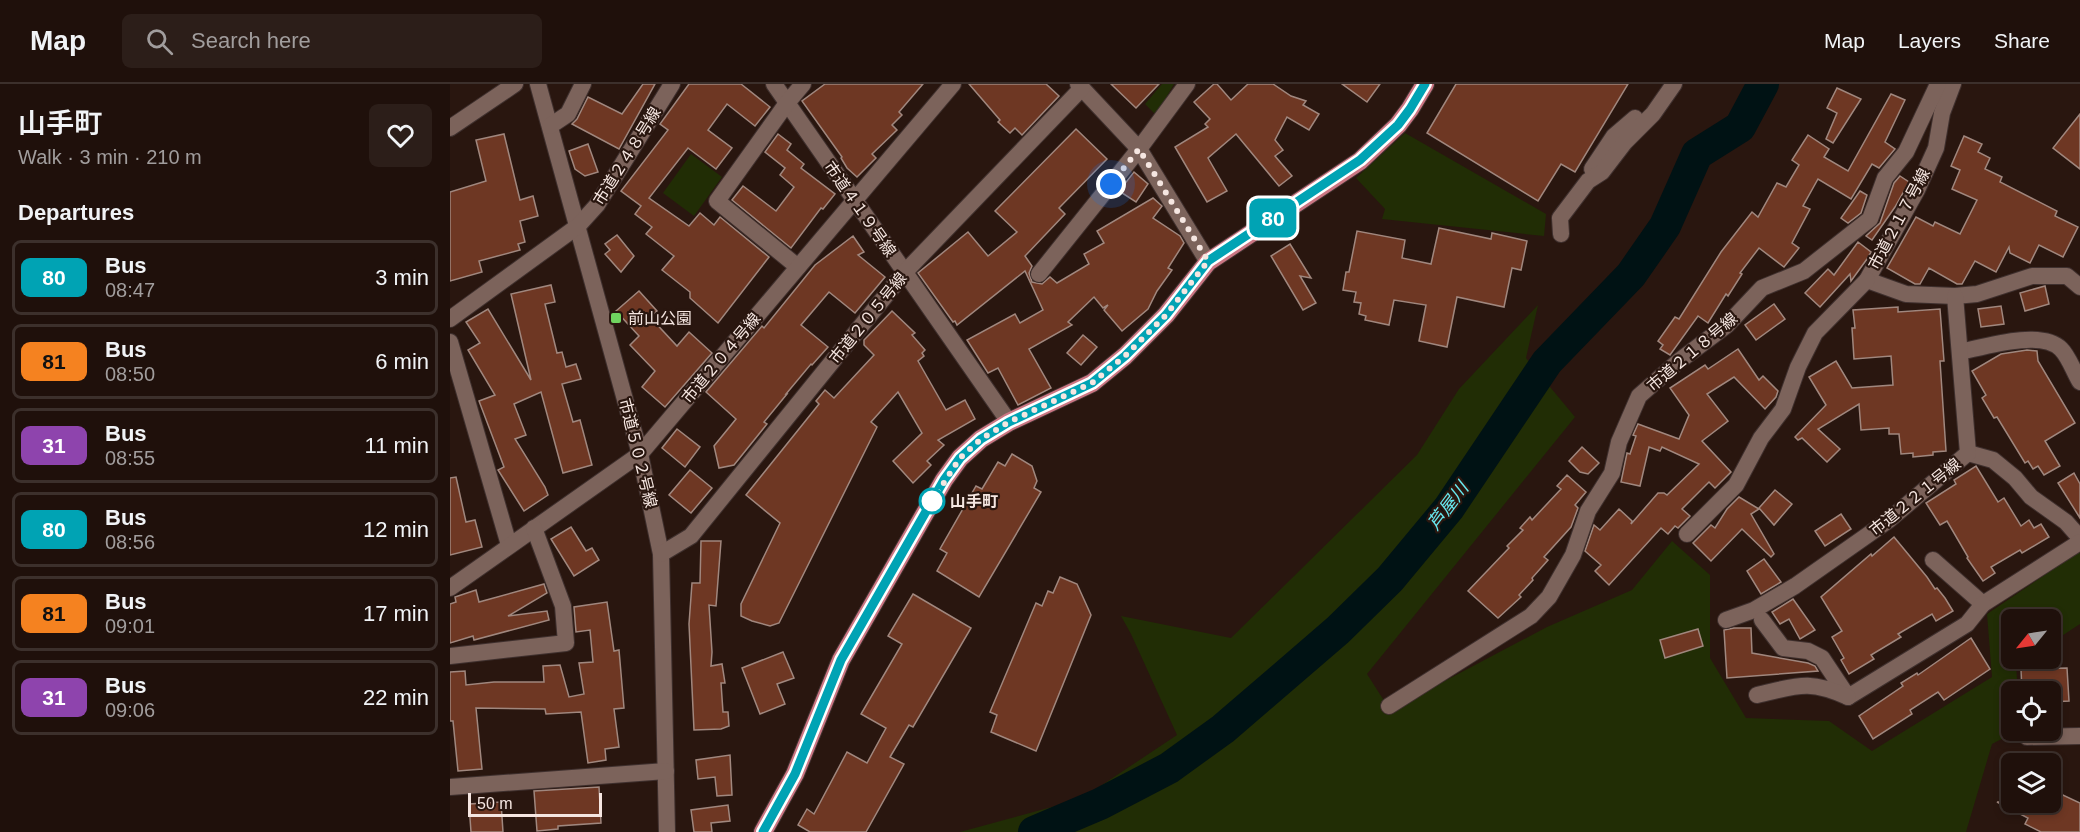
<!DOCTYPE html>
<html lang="en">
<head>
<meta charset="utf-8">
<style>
	body { margin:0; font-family:Arial,"Noto Sans JP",sans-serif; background:#2c1e19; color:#f1f3f6; height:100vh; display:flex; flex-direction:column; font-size:22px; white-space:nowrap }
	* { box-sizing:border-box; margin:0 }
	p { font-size:20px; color:#a19d9d }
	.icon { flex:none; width:33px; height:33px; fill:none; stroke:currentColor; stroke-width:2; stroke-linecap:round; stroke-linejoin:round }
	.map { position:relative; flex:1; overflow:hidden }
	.side { display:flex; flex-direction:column; background:#1f100b; width:450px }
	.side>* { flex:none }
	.badge { padding:0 12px; border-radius:9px; font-size:21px; line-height:39px }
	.needle { width:39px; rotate:240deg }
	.controls { position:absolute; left:1551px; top:525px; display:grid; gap:12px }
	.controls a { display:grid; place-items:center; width:60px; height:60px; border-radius:9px; background:#1f100b; box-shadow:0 3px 9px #0003,0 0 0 2px #3c302c; font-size:30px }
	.scale { position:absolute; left:18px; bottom:15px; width:134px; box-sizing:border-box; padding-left:6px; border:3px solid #f5e6e1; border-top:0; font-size:16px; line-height:21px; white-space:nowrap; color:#f5e6e1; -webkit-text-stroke:4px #29160f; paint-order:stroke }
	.you { position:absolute; width:30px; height:30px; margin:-15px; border:4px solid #fff; border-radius:50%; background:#1a73e8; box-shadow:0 0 0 9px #1a73e833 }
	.map>.badge { position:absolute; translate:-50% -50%; box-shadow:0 0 0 3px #fff }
	h2 { padding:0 18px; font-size:22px; line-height:54px }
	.round { display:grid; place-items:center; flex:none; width:63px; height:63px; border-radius:9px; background:#2c1e19 }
	.head { display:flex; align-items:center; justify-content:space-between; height:102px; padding:0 18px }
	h1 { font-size:28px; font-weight:600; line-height:45px }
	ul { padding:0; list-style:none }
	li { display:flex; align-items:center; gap:18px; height:75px; margin:0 12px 9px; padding:0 6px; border:3px solid #3c302c; border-radius:9px }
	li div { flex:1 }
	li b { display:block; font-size:22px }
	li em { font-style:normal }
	li .badge { min-width:66px; font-weight:700; text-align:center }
	header { display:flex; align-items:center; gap:36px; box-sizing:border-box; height:84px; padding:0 30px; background:#1f100b; border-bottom:2px solid #3c302c }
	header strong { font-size:28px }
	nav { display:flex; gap:33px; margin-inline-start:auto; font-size:21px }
	.search { width:420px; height:54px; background:#2c1e19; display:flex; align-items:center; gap:15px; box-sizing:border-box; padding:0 21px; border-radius:9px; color:#a19d9d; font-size:22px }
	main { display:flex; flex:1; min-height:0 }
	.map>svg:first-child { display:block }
	.green { fill:#212d05 }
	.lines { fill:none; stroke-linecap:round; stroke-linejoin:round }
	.river { stroke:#001214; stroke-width:32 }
	.building { fill:#6e3723; stroke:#a0877e; stroke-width:1.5 }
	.minor-casing { stroke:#3f302e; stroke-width:18 }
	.major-casing { stroke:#3f302e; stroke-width:20 }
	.minor { stroke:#7c635b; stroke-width:16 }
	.major { stroke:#cb7683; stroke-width:18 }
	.line-casing { stroke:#fff; stroke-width:14 }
	.line { stroke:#00a3b4; stroke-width:9 }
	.walk { stroke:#f5e6e1; stroke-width:6; stroke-dasharray:0 10.8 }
	.poi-dot { fill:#70d35f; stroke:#29160f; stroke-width:2 }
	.stop-dot { fill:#fff; stroke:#00a3b4; stroke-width:3 }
	.labels { text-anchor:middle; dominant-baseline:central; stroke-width:4.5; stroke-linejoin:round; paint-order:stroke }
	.street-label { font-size:16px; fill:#f5e6e1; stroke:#29160f }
	.poi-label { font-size:16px; fill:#f5e6e1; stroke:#29160f; text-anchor:start }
	.stop-label { font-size:16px; font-weight:bold; fill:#f5e6e1; stroke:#29160f; text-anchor:start }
	.water-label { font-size:18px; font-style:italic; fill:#68e9f1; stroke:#29160f }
</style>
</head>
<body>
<header>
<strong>Map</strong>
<div class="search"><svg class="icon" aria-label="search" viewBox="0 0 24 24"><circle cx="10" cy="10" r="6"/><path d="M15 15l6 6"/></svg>Search here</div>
<nav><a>Map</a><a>Layers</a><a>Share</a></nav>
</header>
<main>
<section class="side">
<div class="head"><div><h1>山手町</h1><p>Walk · 3 min · 210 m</p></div><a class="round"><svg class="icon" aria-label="heart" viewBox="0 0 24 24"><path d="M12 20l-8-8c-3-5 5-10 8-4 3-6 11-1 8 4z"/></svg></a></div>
<h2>Departures</h2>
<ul>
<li><span class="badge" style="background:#00a3b4;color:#fff">80</span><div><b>Bus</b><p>08:47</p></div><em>3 min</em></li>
<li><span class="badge" style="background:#f58220;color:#111">81</span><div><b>Bus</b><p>08:50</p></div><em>6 min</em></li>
<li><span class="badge" style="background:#8e44ad;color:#fff">31</span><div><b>Bus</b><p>08:55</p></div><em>11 min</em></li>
<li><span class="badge" style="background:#00a3b4;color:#fff">80</span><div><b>Bus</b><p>08:56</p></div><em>12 min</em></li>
<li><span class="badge" style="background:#f58220;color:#111">81</span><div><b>Bus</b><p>09:01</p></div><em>17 min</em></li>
<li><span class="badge" style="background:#8e44ad;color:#fff">31</span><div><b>Bus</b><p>09:06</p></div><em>22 min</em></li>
</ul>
</section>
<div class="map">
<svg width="1630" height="748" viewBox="0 0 1630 748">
	<rect width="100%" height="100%" fill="#29160f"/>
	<!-- green -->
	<g class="green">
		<polygon points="712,0 724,0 706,31 695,20"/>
		<polygon points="955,49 1096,130 1094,152 932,135 935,125 906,94"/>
		<polygon points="241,70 272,93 244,132 213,109"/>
		<polygon points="1088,221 1076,274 1125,333 917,590 940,626 1097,543 1182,506 1222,457 1260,491 1260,574 1296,634 1379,637 1422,667 1542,593 1537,530 1630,467 1630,540 1601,559 1600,536 1562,536 1562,574 1577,575 1566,582 1568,607 1562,608 1562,646 1567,647 1542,660 1516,748 510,748 631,715 727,651 681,550 671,532 781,554 967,371 1009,305"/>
	</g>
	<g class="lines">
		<!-- river -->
		<polyline class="river" points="584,748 650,720 719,684 773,645 888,546 940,495 999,424 1097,278 1181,191 1215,142 1247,70 1290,43 1313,0"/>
	</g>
	<!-- building -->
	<g class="building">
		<polygon points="193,0 205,0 169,65 122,40 127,35 138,13 172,30"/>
		<polygon points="239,0 291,0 320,23 305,42 277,20 258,46 282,64 266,85 238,64 199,114 239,142 250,129 264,141 270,133 319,173 268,239 240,214 240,208 212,186 224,172 196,150 202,143 185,130 191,122 171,107 218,46 210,40"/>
		<polygon points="375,0 473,0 449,28 452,31 442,41 447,46 422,70 426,74 407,93 397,84 391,74 392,73 352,17"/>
		<polygon points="519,0 596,0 609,12 572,51 565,44 560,49 548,38 550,36"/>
		<polygon points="661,0 709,0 686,24"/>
		<polygon points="764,0 767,0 781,16 798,0 823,0 841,12 856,17 853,21 869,30 859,46 837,33 825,56 833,66 825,72 842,92 829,102 786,50 758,74 777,107 757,118 725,63 758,43 755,40 760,35 744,18"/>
		<polygon points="892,0 930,0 917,18"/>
		<polygon points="1006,0 1178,0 1125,88 1111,80 1088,117 977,49"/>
		<polygon points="1387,4 1411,15 1383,59 1376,55 1387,29 1377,24"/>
		<polygon points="1441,10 1455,16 1435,58 1445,65 1429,84 1422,80 1401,115 1368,95 1353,122 1360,125 1342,159 1349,164 1334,183 1309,164 1290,189 1292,190 1278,212 1276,210 1258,239 1248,232 1220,271 1210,265 1213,261 1208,257 1225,233 1229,235 1271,168 1302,128 1308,133 1327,99 1336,103 1349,81 1342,76 1358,51 1379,65 1374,73 1398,87"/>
		<polygon points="1630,30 1630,85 1603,64"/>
		<polygon points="626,45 657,75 609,124 615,130 575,172 582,182 579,189 582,198 592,200 600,193 607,199 639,180 634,170 654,159 647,147 703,114 712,122 703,134 730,152 734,159 718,184 722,186 707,207 698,225 672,247 654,226 658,221 653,224 644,213 618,238 622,241 579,265 601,304 568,321 548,284 538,289 517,256 565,230 570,239 593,226 575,187 507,241 505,237 503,238 468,189 518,148 538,172 567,148 545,127"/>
		<polygon points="54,50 70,116 83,112 88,132 70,137 75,158 68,160 70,166 29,177 32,188 0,197 0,108 36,97 26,56"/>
		<polygon points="328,50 341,60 337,66 354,80 351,84 385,110 373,125 371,124 341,164 282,116 293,102 326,127 344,103 330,91 335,84 315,68"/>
		<polygon points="1514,52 1532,60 1528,68 1540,74 1535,85 1552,93 1550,98 1607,127 1605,132 1628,143 1613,173 1589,161 1580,179 1560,169 1559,163 1546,188 1525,177 1512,200 1507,200 1479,184 1470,200 1465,200 1437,184 1466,133 1483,142 1485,138 1510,150 1527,116 1502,105 1510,86 1501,82"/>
		<polygon points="138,60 148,88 135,92 125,85 119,67"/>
		<polygon points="684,88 698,100 686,118 669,107"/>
		<polygon points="1450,92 1459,98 1445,123 1422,156 1416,152 1430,139 1444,99"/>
		<polygon points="1410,107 1417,111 1411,129 1398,139 1391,134"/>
		<polygon points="989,144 1041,155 1042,149 1077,157 1071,186 1062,184 1054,223 1007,213 997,263 969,257 976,221 944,216 939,241 915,236 916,232 909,230 911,219 904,218 906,208 893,206 896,188 899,188 907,147 955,156 952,174 981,180"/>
		<polygon points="167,151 184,172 171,188 155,170 160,166 155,160"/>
		<polygon points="403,152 414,168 408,171 435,193 405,229 379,208 351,241 378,263 362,281 361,280 336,310 337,310 314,338 317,340 284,381 269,384 264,362 286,335 256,308 312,242 314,244 365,181"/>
		<polygon points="1408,158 1421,168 1417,175 1401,197 1400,190 1370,223 1355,209 1378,185 1384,191"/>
		<polygon points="840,160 861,194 850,192 866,219 853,226 821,172"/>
		<polygon points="101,201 105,218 95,220 107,269 112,268 116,283 126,280 131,295 112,300 123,338 130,336 142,381 113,389 91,308 64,320 76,351 65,355 95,403 98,411 74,427 48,386 54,383 29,317 45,311 18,266 30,259 16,238 38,225 81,296 61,210"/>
		<polygon points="1595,202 1599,220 1575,227 1570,209"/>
		<polygon points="189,207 207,227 200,233 227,262 239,248 262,269 215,323 192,303 205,287 180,261 189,252 166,227"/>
		<polygon points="1324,220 1335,235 1306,256 1295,241"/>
		<polygon points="1551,222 1554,240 1531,243 1528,225"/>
		<polygon points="1448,223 1448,228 1490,225 1494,277 1490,277 1496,367 1483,368 1483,371 1463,373 1463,369 1451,370 1449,350 1439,350 1439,344 1411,346 1409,320 1368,345 1390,365 1377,378 1352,354 1348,356 1345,353 1376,321 1359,293 1386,277 1402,304 1443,301 1441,272 1404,275 1402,244 1405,244 1403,226"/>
		<polygon points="442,227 465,249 462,251 475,266 472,269 474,272 468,277 496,326 515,316 525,335 488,356 494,361 477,377 481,381 463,399 443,377 472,349 448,308 421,338 427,343 329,539 320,542 302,537 291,532 291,520 330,439 296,411 369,320 366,317 375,306 384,314 424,271 414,261 414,256"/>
		<polygon points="633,251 647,263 631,281 617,269"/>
		<polygon points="1288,265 1309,296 1313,292 1328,307 1326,313 1315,325 1284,293 1257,310 1278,337 1252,357 1281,388 1265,404 1259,398 1232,425 1240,432 1228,444 1225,442 1218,450 1211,444 1159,501 1145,487 1151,481 1135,467 1144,441 1150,446 1169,425 1182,437 1181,440 1208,409 1214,409 1217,411 1249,380 1212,363 1210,367 1199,363 1190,402 1171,398 1177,369 1180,370 1186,352 1183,351 1188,340 1229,355 1239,331 1220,304 1255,281 1258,285"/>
		<polygon points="1577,266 1587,267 1588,277 1625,339 1595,357 1610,382 1594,391 1588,382 1583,385 1578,377 1575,379 1547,333 1544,334 1532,314 1536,311 1522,287 1551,270"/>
		<polygon points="227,345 250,363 235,383 212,364"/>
		<polygon points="1132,363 1149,379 1138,390 1130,388 1119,377"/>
		<polygon points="562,370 582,382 587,397 584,404 591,408 529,513 487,487 497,469 490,465 526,402 532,405 548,378 555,382"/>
		<polygon points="1526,382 1548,418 1554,414 1571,442 1579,436 1584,444 1591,440 1599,453 1572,469 1570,466 1541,483 1545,489 1533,497 1517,474 1518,473 1497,437 1490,441 1476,419 1506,400 1504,396"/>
		<polygon points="240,386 262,404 241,429 219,411"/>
		<polygon points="1624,389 1630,400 1630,434 1608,399"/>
		<polygon points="1117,391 1136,408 1125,421 1128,424 1121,443 1094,473 1098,476 1082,494 1083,496 1069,511 1071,513 1048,534 1018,507 1059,464 1057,462 1073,446 1070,444 1080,433 1082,436 1111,405 1107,402"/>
		<polygon points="6,393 16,438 25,436 32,463 0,471 0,394"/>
		<polygon points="1325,406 1342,420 1324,441 1309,424"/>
		<polygon points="1289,413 1309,425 1301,430 1324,470 1321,473 1292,445 1261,477 1243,459 1261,441 1265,444 1277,425"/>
		<polygon points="1391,430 1401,445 1375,462 1365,447"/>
		<polygon points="121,443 136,467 142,464 149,476 124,492 101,455"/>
		<polygon points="1444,453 1477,493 1485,505 1487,504 1495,514 1503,527 1486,537 1482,530 1448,550 1451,553 1421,571 1424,575 1399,590 1391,576 1394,574 1382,553 1392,547 1371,513 1421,470 1422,472"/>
		<polygon points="251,457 271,457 266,522 259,521 262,568 261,582 272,580 275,599 271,599 273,628 278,628 279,642 271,645 244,646 239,540 242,499 250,499"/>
		<polygon points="1314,475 1331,498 1311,510 1297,487"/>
		<polygon points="610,493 627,500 641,531 586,667 541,648 547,631 540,628 586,519 592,522 598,507 603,509"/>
		<polygon points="94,500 97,509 58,532 97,527 99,536 24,556 23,552 0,559 0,520 6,518 5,513 26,506 29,518"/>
		<polygon points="463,510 521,544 463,643 459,641 440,673 454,680 416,748 360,748 348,741 357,725 364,730 397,668 417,679 436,644 411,630 452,560 438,552"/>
		<polygon points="1343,515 1365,546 1350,555 1339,535 1330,540 1322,528"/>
		<polygon points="157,518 164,567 169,566 174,624 164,625 169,663 155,665 156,676 138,679 131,628 96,630 95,625 26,624 32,685 8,687 3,637 0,637 0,588 15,587 16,601 44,598 94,598 93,582 110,581 119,613 134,610 129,579 143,578 140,546 126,548 124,523"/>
		<polygon points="1284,544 1301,544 1302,569 1358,579 1365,582 1368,587 1277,594 1274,546"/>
		<polygon points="1248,545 1253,562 1215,574 1210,556"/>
		<polygon points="1521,554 1540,585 1494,616 1488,608 1460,626 1462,630 1423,655 1409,632 1453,602 1451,599 1467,589 1468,591"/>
		<polygon points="333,568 344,594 327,600 335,620 310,630 292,584"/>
		<polygon points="1617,584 1619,617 1600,618 1600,608 1572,608 1571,585"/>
		<polygon points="280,671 282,711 267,712 265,693 248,695 246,676"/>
		<polygon points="149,703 151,739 108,742 108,745 87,747 84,707"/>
		<polygon points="1600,705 1630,719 1630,748 1591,748 1575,740 1578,734 1547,718 1600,718"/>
		<polygon points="51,718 53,748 21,748 19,720"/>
		<polygon points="278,721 280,737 261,739 262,748 244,748 241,726"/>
	</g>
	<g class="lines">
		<!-- minor casing -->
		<g class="minor-casing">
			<g id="minor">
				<polyline points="88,0 190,370 211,470 217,748"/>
				<polyline points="324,0 559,338"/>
				<polyline points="628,0 689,65 758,178"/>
				<polyline points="1503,0 1492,29 1486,64 1467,106 1417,196 1456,210 1505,212 1527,210 1582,192 1617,192 1630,203"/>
				<polyline points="100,42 118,30 133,0"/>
				<polyline points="0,44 65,0"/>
				<polyline points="1142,85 1164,52 1185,34"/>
				<polyline points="1111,150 1110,134 1138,97 1152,88 1175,58 1203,30 1224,0"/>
				<polyline points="348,183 267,117 337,19 353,0"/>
				<polyline points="589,190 689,65 737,0"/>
				<polyline points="0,235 128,142 147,121 222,0"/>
				<polyline points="0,258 59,461"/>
				<path d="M 1510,268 C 1534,263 1591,245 1611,265 C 1619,273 1624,288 1630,298"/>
				<polyline points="1518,369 1543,376 1565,394 1581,413 1616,438 1630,454"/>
				<polyline points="1237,450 1286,401 1311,354 1333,325 1348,283 1365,249 1417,196"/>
				<polyline points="211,470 241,452 454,189 632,4"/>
				<polyline points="1483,476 1533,520 1630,458"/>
				<polyline points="0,504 190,370 503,0"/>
				<polyline points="1276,536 1304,526 1345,502 1439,436 1518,369 1505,212"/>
				<polyline points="1312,536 1333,564 1358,567 1372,574 1398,613 1517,540 1533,520"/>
				<polyline points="0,572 116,559 113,522 84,444"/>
				<path d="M 1307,611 C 1347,602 1358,595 1398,613"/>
				<polyline points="939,622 1081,532 1099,513 1123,471 1138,427 1162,389 1169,358 1189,312 1229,277 1277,241 1312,204 1354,187 1420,135 1435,94 1456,68 1488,0"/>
				<polyline points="1577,653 1630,652"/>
				<polyline points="0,703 216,687"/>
			</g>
		</g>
		<!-- major casing -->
		<g class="major-casing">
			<polyline id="major" points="313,748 345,690 391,576 494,396 510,374 531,355 559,338 642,299 675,272 716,231 758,178 910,77 948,41 960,25 975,0"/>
		</g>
		<!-- minor -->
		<use href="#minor" class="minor"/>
		<!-- major -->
		<use href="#major" class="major"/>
	</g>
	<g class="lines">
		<!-- line casing -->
		<g class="line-casing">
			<polyline id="line" points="313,748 345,690 391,576 494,396 510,374 531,355 559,338 642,299 675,272 716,231 758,177 910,76 948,41 960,25 975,0"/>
		</g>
		<!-- line -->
		<use href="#line" class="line"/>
		<!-- walk -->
		<polyline class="walk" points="482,417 510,374 531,355 559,338 642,299 675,272 716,231 758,177 689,65 661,100"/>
	</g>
	<!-- markers -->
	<rect class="poi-dot" x="160" y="228" width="12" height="12" rx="3"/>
	<circle class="stop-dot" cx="482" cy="417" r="12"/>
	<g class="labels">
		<!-- street labels -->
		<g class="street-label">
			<text transform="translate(177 72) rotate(-58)">市道２４８号線</text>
			<text transform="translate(410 125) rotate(55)">市道４１９号線</text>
			<text transform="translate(1449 135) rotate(-62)">市道２１７号線</text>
			<text transform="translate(418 234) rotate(-51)">市道２０５号線</text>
			<text transform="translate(1242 268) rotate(-40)">市道２１８号線</text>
			<text transform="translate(271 274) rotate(-50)">市道２０４号線</text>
			<text transform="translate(188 369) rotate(76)">市道５０２号線</text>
			<text transform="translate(1465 413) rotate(-39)">市道２２１号線</text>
		</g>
		<!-- poi labels -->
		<g class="poi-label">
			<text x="178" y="234">前山公園</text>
		</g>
		<!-- stop labels -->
		<g class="stop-label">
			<text x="500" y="417">山手町</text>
		</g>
		<!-- water labels -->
		<g class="water-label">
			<text transform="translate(998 422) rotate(-53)">芦屋川</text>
		</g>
	</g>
</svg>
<div class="controls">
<a><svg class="needle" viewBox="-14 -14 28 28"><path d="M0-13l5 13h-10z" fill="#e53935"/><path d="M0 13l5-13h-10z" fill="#a19d9d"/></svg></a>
<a><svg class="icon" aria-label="locate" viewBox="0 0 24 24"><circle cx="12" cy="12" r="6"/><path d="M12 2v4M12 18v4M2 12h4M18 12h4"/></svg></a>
<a><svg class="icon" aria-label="layers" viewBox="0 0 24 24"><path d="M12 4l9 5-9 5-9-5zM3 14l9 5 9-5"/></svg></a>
</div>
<div class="scale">50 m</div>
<div class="you" style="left:661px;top:100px"></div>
<b class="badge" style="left:823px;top:134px;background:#00a3b4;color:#fff">80</b>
</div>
</main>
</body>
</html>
